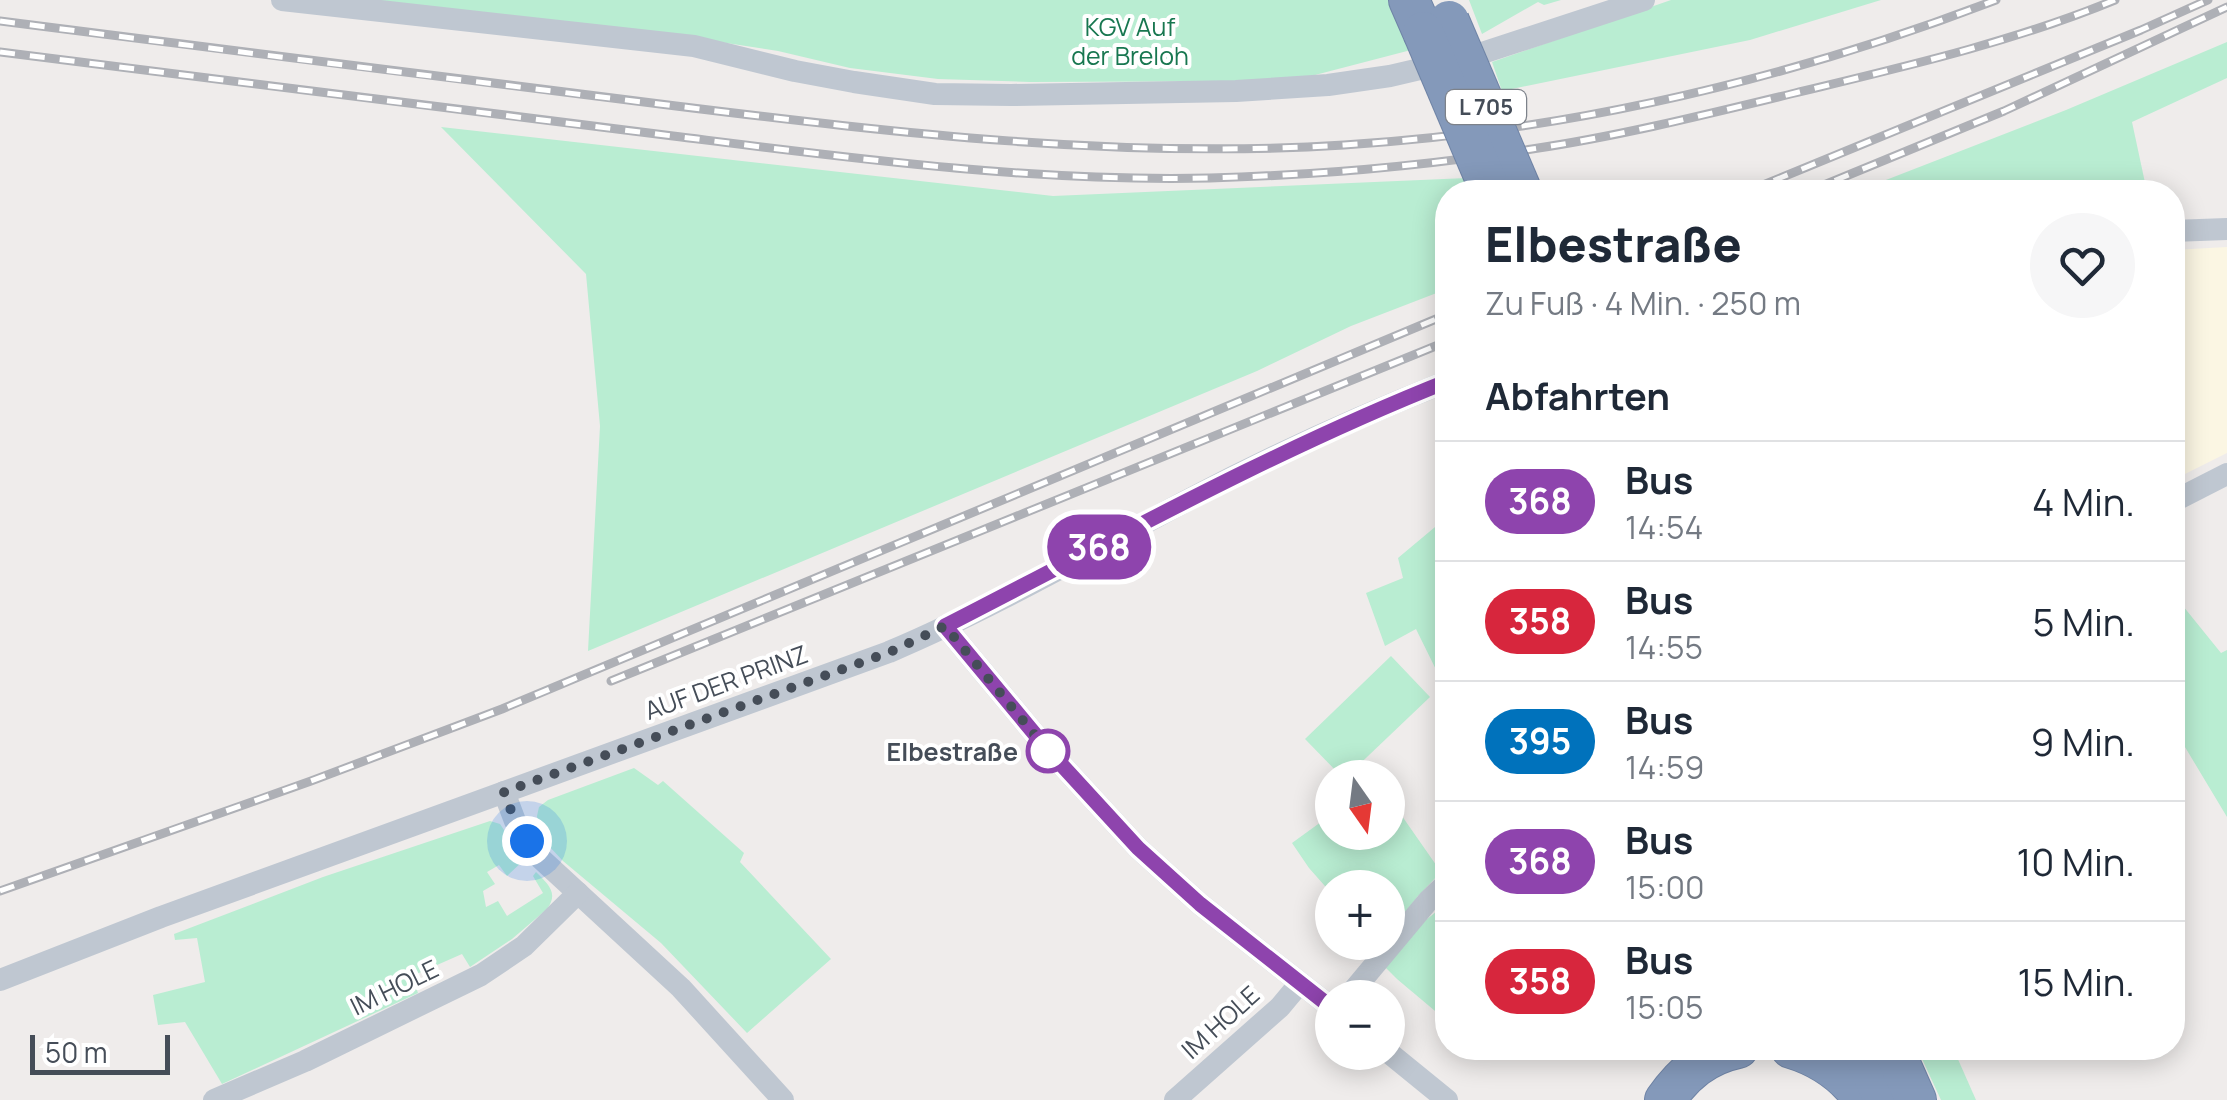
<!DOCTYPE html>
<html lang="de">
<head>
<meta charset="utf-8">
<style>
	body { margin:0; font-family:Manrope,sans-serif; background:#f6f6f7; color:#1f2937; height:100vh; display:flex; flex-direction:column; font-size:38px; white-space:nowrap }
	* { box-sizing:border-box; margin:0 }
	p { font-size:32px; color:#747a83 }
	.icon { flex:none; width:55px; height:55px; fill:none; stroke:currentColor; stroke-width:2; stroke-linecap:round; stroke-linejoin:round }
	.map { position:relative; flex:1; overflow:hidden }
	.side { position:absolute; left:1435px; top:180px; width:750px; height:880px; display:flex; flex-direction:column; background:#fff; border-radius:40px; box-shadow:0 5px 25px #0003 }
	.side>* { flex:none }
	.badge { padding:0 20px; border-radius:32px; font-size:35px; line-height:65px }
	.needle { width:65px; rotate:166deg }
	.fabs { position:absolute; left:1315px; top:760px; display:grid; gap:20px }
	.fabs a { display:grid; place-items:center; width:90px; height:90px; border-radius:50%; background:#fff; box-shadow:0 5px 25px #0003; font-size:50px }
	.scale { position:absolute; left:30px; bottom:25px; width:140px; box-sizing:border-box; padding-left:10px; border:5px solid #454d58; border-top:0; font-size:28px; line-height:35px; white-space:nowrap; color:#454d58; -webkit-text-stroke:8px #fff; paint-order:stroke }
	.you { position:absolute; width:50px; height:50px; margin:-25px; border:8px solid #fff; border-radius:50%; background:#1a73e8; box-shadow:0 0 0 15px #1a73e833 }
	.map>.badge { position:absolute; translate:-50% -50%; box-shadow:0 0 0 5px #fff }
	h2 { padding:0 50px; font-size:38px; line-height:90px }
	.round { display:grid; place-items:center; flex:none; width:105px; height:105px; border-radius:52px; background:#f6f6f7 }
	.overview { display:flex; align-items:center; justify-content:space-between; height:170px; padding:0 50px }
	h1 { font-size:48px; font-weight:800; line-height:75px }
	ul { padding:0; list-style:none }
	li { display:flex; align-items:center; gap:30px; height:120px; padding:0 50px; border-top:2px solid #e0e1e3 }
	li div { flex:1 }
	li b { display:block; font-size:38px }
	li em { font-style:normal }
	li .badge { min-width:110px; font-weight:700; text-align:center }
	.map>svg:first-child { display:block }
	.commercial { fill:#fbf6e3 }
	.green { fill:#b9edd2 }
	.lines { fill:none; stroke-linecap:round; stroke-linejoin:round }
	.highway-casing { stroke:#6f84a6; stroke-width:42 }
	.street { stroke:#bfc7d1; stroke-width:22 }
	.highway { stroke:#8499ba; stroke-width:40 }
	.rail-casing { stroke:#aeb0b6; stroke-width:9 }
	.rail { stroke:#fff; stroke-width:5; stroke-dasharray:15; stroke-linecap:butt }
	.highway-bridge-casing { stroke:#6f84a6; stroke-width:42; stroke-linecap:butt }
	.highway-bridge { stroke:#8499ba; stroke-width:40 }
	.line-casing { stroke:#fff; stroke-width:22 }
	.line { stroke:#8e44ad; stroke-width:15 }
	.walk { stroke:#454d58; stroke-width:10; stroke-dasharray:0 18 }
	.stop-dot { fill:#fff; stroke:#8e44ad; stroke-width:5 }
	.labels { text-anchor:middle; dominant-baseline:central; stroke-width:8; stroke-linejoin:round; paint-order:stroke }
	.shield { fill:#fff; stroke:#7d828a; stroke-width:2.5 }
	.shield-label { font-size:22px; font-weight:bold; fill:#454d58 }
	.park-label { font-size:25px; fill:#187750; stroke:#fff }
	.street-label { font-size:25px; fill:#454d58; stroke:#fff }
	.stop-label { font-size:25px; font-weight:bold; fill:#454d58; stroke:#fff; text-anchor:end }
</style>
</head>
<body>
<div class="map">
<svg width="2227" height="1100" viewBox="0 0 2227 1100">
	<rect width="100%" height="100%" fill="#efeceb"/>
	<!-- commercial -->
	<polygon class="commercial" points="2227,247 2227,453 2173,480 2173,250"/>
	<!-- green -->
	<g class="green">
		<polygon points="355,0 1388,0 1411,50 1292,81 1030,82 938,79 850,68 778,51 713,41"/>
		<polygon points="1469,0 1561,0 1544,5 1538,2 1482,34"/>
		<polygon points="1671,0 1881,0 1750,40 1502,91 1492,62"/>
		<polygon points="2227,42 2227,78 2132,122 2147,192 1855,192 2066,110"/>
		<polygon points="441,127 1053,196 1467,178 1473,192 1448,192 1447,289 1351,326 1257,371 588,651 600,426 586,274"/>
		<polygon points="1447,517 1447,692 1416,629 1385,646 1366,593 1403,578 1398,558"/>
		<polygon points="2183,606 2221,653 2227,650 2227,817 2173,727 2173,614"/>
		<polygon points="1391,656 1430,697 1346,777 1342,777 1305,739"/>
		<polygon points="634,768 658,785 663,781 744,853 740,862 831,959 747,1033 661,943 563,861 548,845 539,830 537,816 539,807 548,800"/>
		<polygon points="1388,796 1441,872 1418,896 1388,934 1388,888 1332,888 1332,894 1309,868 1292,843 1332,814 1332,832 1388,832"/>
		<path d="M 490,821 L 500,824 L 524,860 L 507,876 L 499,865 L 487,872 L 495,884 L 483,891 L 486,907 L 498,901 L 507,916 L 543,893 L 533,876 L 536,872 C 548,884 559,893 547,909 L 512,939 L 470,967 L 462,954 L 412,976 L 418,993 L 222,1084 L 185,1022 L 158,1025 L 153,995 L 205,982 L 197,938 L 175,940 L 174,934 L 323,877 Z"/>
		<polygon points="1447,903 1447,1021 1397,979 1383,965 1426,920"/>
		<polygon points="1917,1048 1953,1048 1976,1100 1941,1100"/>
	</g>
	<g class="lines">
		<!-- highway casing -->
		<g class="highway-casing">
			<g id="highway">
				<polyline points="1409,0 1423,32"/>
				<path d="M 1791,1048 C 1821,1057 1846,1074 1864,1100"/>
				<polyline points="1862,1048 1884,1100"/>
				<polyline points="1893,1048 1916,1100"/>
				<path d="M 1665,1100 C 1684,1073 1705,1055 1738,1048"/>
			</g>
		</g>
		<!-- street -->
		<g class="street">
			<polyline points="282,0 694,46 795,71 854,82 935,94 1011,95 1236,91 1328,85 1390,76 1467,58 1644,0"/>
			<polyline points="2172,231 2227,229"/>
			<polyline points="2172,502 2227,474"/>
			<polyline points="945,626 1048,750 1138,848 1200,904 1332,1008"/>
			<polyline points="504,792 515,821 539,857 681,988 783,1100"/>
			<path d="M 0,980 L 161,917 L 889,652 C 993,608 1091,551 1190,499 C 1273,455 1360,416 1448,381"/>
			<polyline points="1347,998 1428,901 1448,882"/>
			<polyline points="1388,1052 1447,1100"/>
			<polyline points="214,1100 305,1061 481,975 524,946 578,893"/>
			<polyline points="1175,1100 1280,1007 1300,983"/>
		</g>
		<!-- highway -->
		<use href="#highway" class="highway"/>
		<!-- rail casing -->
		<g class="rail-casing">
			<g id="rail">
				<path d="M 0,21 C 225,50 450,79 676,106 C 897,133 1120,159 1344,145 C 1568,131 1787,80 1996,0"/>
				<path d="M 0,52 C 225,80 449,109 673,136 C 851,158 1030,182 1210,178 C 1318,175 1425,166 1532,149 C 1620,136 1708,114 1795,93 C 1903,67 2013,42 2115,0"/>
				<polyline points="1746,192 2141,30 2208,0"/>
				<polyline points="1807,192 2004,111 2227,7"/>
				<polyline points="611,681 1448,341"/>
				<polyline points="0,891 311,781 502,709 1448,314"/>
			</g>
		</g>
		<!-- rail -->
		<use href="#rail" class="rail"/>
		<!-- highway-bridge casing -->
		<g class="highway-bridge-casing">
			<g id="highway-bridge">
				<polyline points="1449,21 1522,192"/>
				<polyline points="1423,32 1491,192"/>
			</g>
		</g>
		<!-- highway-bridge -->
		<use href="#highway-bridge" class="highway-bridge"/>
	</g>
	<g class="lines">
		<!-- line casing -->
		<g class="line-casing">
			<path id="line" d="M 1332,1008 L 1200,904 L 1138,848 L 1048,750 L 945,626 C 1111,541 1274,450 1448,381"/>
		</g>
		<!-- line -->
		<use href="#line" class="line"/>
		<!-- walk -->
		<polyline class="walk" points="527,841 515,821 504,792 890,652 945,626 1048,751"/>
	</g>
	<!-- markers -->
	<circle class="stop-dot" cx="1048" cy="751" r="20"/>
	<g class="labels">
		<!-- shield labels -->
		<rect class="shield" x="1446" y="90" width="80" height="34" rx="8"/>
		<g class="shield-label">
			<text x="1486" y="107">L 705</text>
		</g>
		<!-- park labels -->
		<g class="park-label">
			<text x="1130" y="26">KGV Auf<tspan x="1130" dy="29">der Breloh</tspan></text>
		</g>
		<!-- street labels -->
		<g class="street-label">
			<text transform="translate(726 682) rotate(-20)">AUF DER PRINZ</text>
			<text transform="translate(394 987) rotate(-26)">IM HOLE</text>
			<text transform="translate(1220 1022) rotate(-42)">IM HOLE</text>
		</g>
		<!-- stop labels -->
		<g class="stop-label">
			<text x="1018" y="751">Elbestraße</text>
		</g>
	</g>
</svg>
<div class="fabs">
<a><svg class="needle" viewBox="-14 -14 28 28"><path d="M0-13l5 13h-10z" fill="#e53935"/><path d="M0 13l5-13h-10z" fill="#747a83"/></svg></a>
<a>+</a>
<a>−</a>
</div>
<div class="scale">50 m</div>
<div class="you" style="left:527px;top:841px"></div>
<b class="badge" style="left:1099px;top:547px;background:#8e44ad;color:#fff">368</b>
<section class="side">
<div class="overview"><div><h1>Elbestraße</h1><p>Zu Fuß · 4 Min. · 250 m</p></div><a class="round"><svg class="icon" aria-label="heart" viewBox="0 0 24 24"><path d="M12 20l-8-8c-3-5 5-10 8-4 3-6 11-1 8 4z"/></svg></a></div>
<h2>Abfahrten</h2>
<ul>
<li><span class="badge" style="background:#8e44ad;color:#fff">368</span><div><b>Bus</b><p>14:54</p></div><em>4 Min.</em></li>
<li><span class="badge" style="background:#d7263d;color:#fff">358</span><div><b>Bus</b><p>14:55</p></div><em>5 Min.</em></li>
<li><span class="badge" style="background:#0072bc;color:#fff">395</span><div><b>Bus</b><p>14:59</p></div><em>9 Min.</em></li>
<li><span class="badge" style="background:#8e44ad;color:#fff">368</span><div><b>Bus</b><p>15:00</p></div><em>10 Min.</em></li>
<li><span class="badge" style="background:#d7263d;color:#fff">358</span><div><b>Bus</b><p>15:05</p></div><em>15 Min.</em></li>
</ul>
</section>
</div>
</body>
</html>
